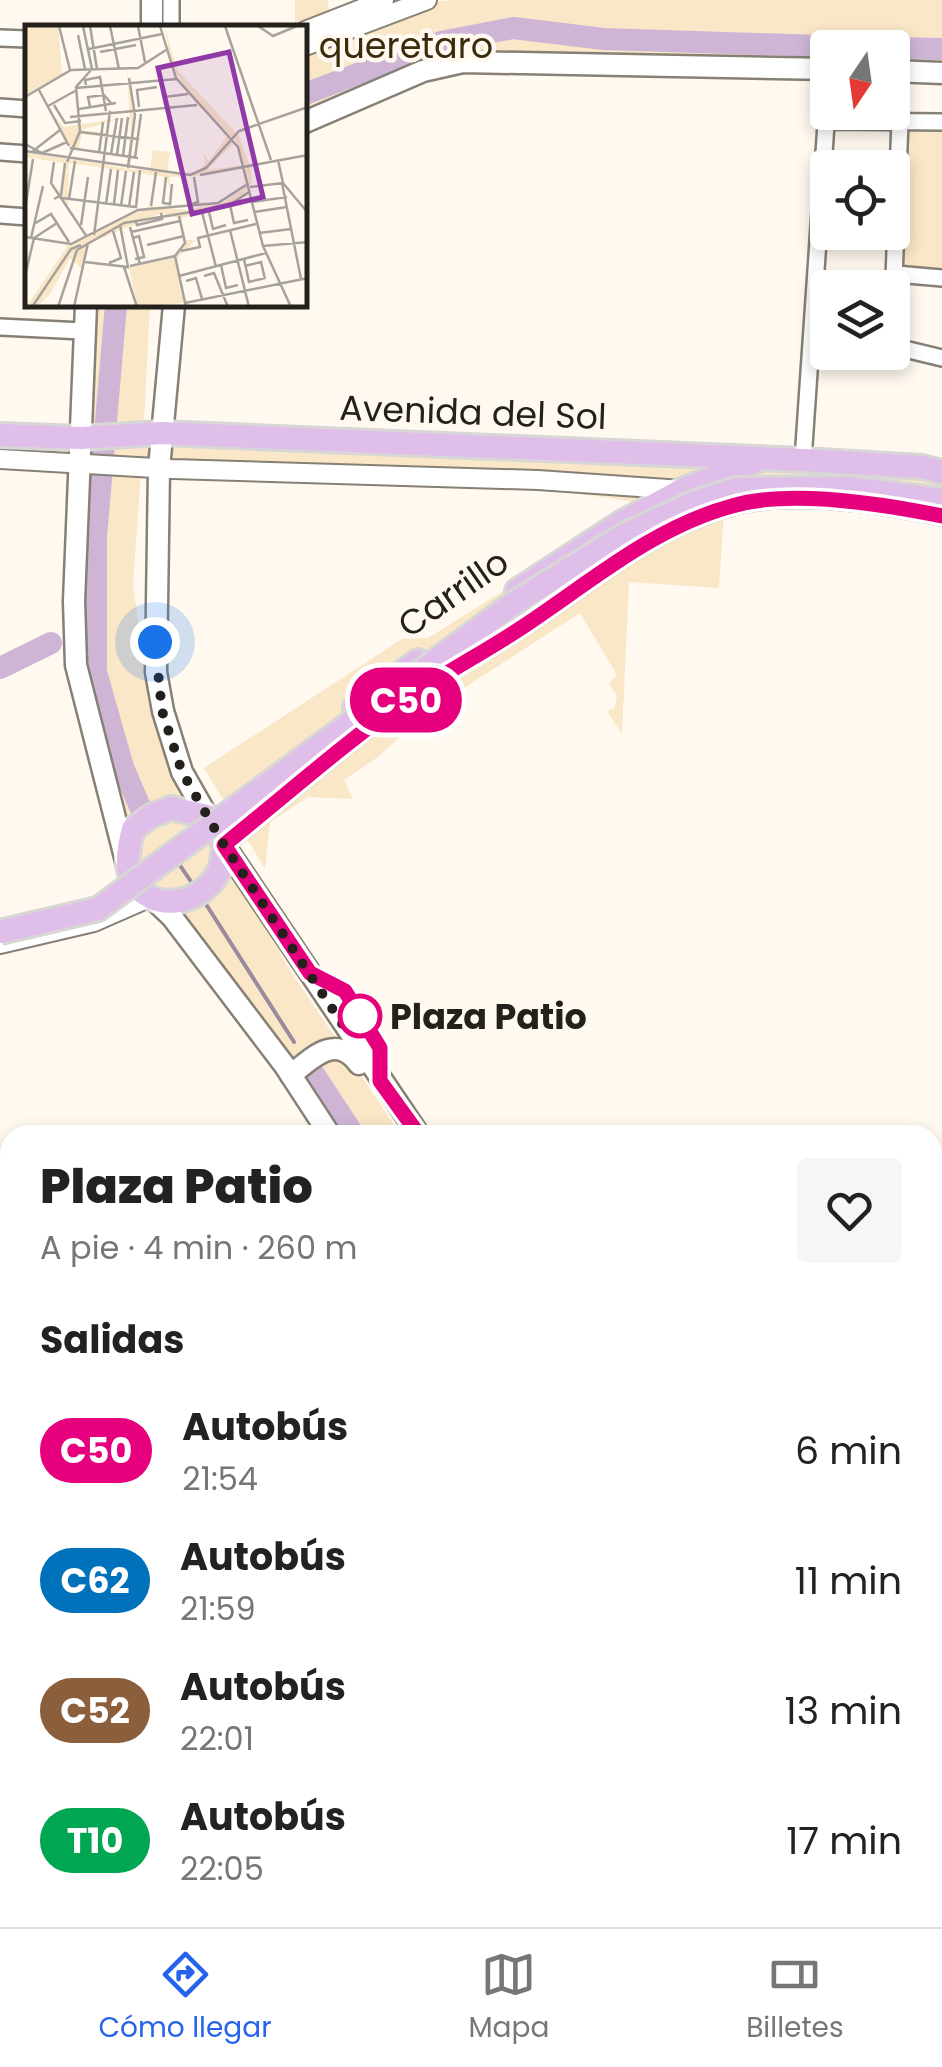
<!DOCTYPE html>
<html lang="es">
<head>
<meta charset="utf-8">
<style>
	body { margin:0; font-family:Poppins,sans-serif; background:#f6f6f6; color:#222; height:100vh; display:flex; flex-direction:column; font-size:38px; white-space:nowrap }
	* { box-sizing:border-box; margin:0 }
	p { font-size:32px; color:#767676 }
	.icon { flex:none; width:55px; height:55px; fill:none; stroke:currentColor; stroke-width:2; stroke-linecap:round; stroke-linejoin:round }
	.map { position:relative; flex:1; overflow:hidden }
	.drawer { position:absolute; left:0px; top:1125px; width:942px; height:802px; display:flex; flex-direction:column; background:#fff; border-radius:30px 30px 0 0; box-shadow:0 5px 15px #0003 }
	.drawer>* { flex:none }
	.badge { padding:0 20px; border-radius:32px; font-size:35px; line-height:65px }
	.needle { width:65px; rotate:193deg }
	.controls { position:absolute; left:810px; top:30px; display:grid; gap:20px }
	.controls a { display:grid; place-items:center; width:100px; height:100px; border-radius:10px; background:#fff; box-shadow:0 5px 15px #0003; font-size:50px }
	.you { position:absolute; width:50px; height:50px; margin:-25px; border:8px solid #fff; border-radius:50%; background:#1a73e8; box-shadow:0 0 0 15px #1a73e833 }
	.map>.badge { position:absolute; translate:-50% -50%; box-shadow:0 0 0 5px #fff }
	h2 { padding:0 40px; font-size:38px; line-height:90px }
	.round { display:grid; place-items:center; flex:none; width:105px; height:105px; border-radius:10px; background:#f6f6f6 }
	.headline { display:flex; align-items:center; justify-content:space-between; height:170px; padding:0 40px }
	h1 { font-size:48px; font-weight:800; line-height:75px }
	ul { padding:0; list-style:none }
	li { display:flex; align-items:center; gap:30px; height:130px; padding:0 40px }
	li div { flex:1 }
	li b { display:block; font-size:38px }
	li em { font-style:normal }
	li .badge { min-width:110px; font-weight:700; text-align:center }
	.dock { display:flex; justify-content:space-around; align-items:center; height:140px; border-top:2px solid #e0e0e0; background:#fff; font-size:28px; color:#767676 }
	.dock a { display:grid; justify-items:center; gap:5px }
	.dock .selected { color:#2563eb }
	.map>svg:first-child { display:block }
	.built { fill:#fbf0dd }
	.green { fill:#f9e7c7 }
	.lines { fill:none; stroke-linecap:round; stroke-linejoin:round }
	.stream { stroke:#9b899e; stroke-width:4 }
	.river { stroke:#ceb5d6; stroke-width:22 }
	.minor-casing { stroke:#868075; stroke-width:20 }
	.tertiary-casing { stroke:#868075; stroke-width:22 }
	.secondary-casing { stroke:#868075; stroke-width:25 }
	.primary-casing { stroke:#d8d7d6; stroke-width:28 }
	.minor { stroke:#fff; stroke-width:15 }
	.tertiary { stroke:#fff; stroke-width:18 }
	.secondary { stroke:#fff; stroke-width:20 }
	.primary { stroke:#dfbee9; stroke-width:22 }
	.primary-bridge-casing { stroke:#d8d7d6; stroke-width:28; stroke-linecap:butt }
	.primary-bridge { stroke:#dfbee9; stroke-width:22 }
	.line-casing { stroke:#fff; stroke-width:22 }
	.line { stroke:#e6007e; stroke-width:15 }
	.walk { stroke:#24211d; stroke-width:10; stroke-dasharray:0 18 }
	.stop-dot { fill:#fff; stroke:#e6007e; stroke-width:5 }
	.labels { text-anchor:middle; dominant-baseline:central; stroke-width:9; stroke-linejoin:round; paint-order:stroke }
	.park-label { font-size:35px; fill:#3b2b0d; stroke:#fff9f0 }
	.street-label { font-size:35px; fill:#24211d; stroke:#fff9f0 }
	.stop-label { font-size:35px; font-weight:bold; fill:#24211d; stroke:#fff9f0; text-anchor:start }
	.inset-road { fill:none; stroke:#a7a39c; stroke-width:2.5 }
	.view { fill:#8f3aa7; fill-opacity:0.15; stroke:#8f3aa7; stroke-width:5 }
	.inset-edge { fill:none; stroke:#24211d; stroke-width:5 }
</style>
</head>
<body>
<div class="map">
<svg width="942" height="1927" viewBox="0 0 942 1927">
	<rect width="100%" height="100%" fill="#fff9f0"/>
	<!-- built -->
	<polygon class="built" points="10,1776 10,1918 318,1918 320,1927 0,1927 0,1777"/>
	<!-- green -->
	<g class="green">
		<polygon points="295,0 328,0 329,23 392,0 418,0 417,4 451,0 942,0 942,66 893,66 892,48 828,48 827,65 629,64 494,51 354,101 305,123 305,28 295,27"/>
		<polygon points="900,121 942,122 942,278 896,274"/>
		<polygon points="85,305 150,305 143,442 764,460 942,481 942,508 826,501 724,512 719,588 629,582 622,734 607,711 614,709 617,696 609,683 617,675 580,613 427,712 378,757 344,780 353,799 308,797 270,822 265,869 204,768 402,639 428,638 644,503 415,471 142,459 133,584 149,706 178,782 290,970 401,1135 329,1135 121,846 74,691 74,455 0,451 0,441 74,442"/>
	</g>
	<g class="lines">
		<!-- stream -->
		<g class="stream">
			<polyline points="177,861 194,886"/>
			<polyline points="202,898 294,1042"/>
			<polyline points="737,1918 740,1927"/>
		</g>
		<!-- river -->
		<g class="river">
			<polyline points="892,48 942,49"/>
			<polyline points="305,94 441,42 513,28 604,39 883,48"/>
			<polyline points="116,305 96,537 96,672 123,767 146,821"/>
			<polyline points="0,668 51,643"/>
			<polyline points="312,1071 354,1135"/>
		</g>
		<!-- minor casing -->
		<g class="minor-casing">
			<g id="minor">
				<polyline points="171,28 171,0"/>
				<polyline points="0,38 27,39"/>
				<polyline points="0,107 28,109"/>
				<polyline points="0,152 28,154"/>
				<polyline points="0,215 28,217"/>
				<polyline points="896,274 942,278"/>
				<polyline points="0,327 83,331"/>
				<polyline points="892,330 900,121"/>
				<polyline points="892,346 942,358"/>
				<polyline points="803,460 826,124 832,121 942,122"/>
				<polyline points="932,1380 942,1380"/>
				<polyline points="932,1397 942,1397"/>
				<polyline points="932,1472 942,1472"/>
				<polyline points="932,1544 942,1545"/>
				<polyline points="932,1615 942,1615"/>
				<polyline points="932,1688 942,1688"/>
				<polyline points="932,1762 942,1762"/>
				<polyline points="932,1775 942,1776"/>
				<polyline points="932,1847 942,1848"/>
			</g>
		</g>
		<!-- tertiary casing -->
		<g class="tertiary-casing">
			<g id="tertiary">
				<polyline points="305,31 384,0"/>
				<polyline points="305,46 427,0"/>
				<polyline points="0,459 172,469 538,480 682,490"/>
				<path d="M 224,845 C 286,795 348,740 414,694 C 451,668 492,648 530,622 C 594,579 655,527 732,506 C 790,489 883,504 942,516"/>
				<polyline points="0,944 94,922 151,897"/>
			</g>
		</g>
		<!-- secondary casing -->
		<g class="secondary-casing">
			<g id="secondary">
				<polyline points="152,28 152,0"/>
				<polyline points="892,71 942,73"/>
				<polyline points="305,122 423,71 463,62 828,69"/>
				<polyline points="86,305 74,601 76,665 126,861"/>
				<polyline points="174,305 159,468 156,672 163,711 182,772 207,816"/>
				<polyline points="224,845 419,1135"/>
				<polyline points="151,897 172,917 285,1066 330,1135"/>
				<path d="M 291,1075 C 313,1057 336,1033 359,1064"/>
				<polyline points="715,1918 716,1927"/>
				<polyline points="787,1918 788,1927"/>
			</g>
		</g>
		<!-- primary casing -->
		<g class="primary-casing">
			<g id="primary">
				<polyline points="0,435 81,438 161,433 803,460 922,467 942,472"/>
				<polyline points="848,488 942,500"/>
				<polyline points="517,591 621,523 682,490 756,461"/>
				<polyline points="355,707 418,661"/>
				<path d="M 171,808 L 207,816 L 224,845 C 223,852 223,862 220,869 C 204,905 149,917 131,876 C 125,862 129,843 133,829 L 151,816 Z"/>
			</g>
		</g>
		<!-- minor -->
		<use href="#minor" class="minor"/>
		<!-- tertiary -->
		<use href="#tertiary" class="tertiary"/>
		<!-- secondary -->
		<use href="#secondary" class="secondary"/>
		<!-- primary -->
		<use href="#primary" class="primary"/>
		<!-- primary-bridge casing -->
		<g class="primary-bridge-casing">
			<polyline id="primary-bridge" points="0,932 98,909 514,603 626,534 698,501 737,489 848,488"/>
		</g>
		<!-- primary-bridge -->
		<use href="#primary-bridge" class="primary-bridge"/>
	</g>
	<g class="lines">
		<!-- line casing -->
		<g class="line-casing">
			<path id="line" d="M 419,1135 L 380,1081 L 380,1048 L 345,991 L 310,973 L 224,845 C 286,795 348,740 414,694 C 451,669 492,648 530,622 C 594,579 655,527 732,506 C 789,489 883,504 942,516"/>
		</g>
		<!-- line -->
		<use href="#line" class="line"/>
		<!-- walk -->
		<polyline class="walk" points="155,642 162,711 182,772 224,845 349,1034 360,1016"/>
	</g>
	<!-- markers -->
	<circle class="stop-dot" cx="360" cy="1016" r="20"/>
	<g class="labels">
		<!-- park labels -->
		<g class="park-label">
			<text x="406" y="45">queretaro</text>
		</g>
		<!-- street labels -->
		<g class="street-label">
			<text transform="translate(473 412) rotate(2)">Avenida del Sol</text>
			<text transform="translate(453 593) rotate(-35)">Carrillo</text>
		</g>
		<!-- stop labels -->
		<g class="stop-label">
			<text x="390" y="1016">Plaza Patio</text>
		</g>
	</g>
	<!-- overview -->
	<g transform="translate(25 25)">
		<rect width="282" height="282" fill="#fff9f0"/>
		<path d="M 33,1 L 37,49 L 0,70 L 0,2 ZM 140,1 L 152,45 L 214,111 L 224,139 L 283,129 L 225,140 L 227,157 L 215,175 L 217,184 L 212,177 L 156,193 L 161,215 L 171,215 L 150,235 L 159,278 L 113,282 L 104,243 L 149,232 L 160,219 L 154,193 L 136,188 L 63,219 L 58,245 L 45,233 L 25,269 L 12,282 L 1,282 L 43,220 L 124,181 L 161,185 L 199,177 L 223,160 L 219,142 L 172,151 L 145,152 L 145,163 L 141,152 L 44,138 L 43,181 L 36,170 L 39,138 L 0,132 L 0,127 L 101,143 L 105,115 L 57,109 L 53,125 L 46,124 L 24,85 L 39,102 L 103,92 L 56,105 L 106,112 L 102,45 L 110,89 L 166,80 L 110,89 L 107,112 L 118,114 L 108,116 L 105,144 L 125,146 L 128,125 L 145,127 L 142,149 L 172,147 L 180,139 L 178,128 L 184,136 L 202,111 L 209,118 L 182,145 L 219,140 L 211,116 L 170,77 L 146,41 Z" fill="#f9e7c7"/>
		<path class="inset-road" d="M 34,1 L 45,45M 65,1 L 72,44M 85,1 L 94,44M 113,1 L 120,37M 135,1 L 151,53 L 213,122 L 238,221 L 266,282M 200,1 L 246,135M 233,1 L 248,11 L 272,1M 53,10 L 60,44M 64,24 L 137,9M 75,27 L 111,20M 61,60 L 60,55 L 75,52 L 81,86M 51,63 L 152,54M 14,65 L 44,121M 0,72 L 46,45 L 113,43 L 141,25M 140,78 L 139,72 L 163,69M 29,80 L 40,98 L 56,96M 23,81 L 50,66M 65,82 L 63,72 L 79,70 L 86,78M 114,82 L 112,65 L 132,62M 54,84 L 91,78M 45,92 L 172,80M 55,107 L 113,114M 0,119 L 17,128 L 42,117M 45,123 L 113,133M 0,126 L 165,150 L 181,143 L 214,106 L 283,82M 8,126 L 35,105M 74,128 L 78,97M 86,129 L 92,93M 92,130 L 97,93M 98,131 L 103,92M 110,133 L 116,89M 253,135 L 258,158 L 283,188M 29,137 L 26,158 L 62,212M 42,137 L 55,106 L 51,62 L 67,44 L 58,1M 103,143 L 110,90 L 104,53M 175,150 L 283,130M 141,152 L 138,178 L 145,179 L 147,159M 257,158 L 276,254M 225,162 L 258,158M 37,173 L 111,182 L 115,145M 29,174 L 36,170 L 40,138M 44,174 L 50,136M 227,177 L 262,172M 81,179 L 86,144M 89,179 L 93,145M 167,179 L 173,177 L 169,152M 205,180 L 209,198 L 223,195M 96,181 L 101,146M 126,181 L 131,147M 104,182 L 109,147M 0,184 L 8,134M 177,187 L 191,242M 184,187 L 188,204 L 201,200M 229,187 L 262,182M 154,191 L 160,218 L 150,231 L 161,282M 110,195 L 112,200 L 137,194 L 136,188M 9,199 L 26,189 L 44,217M 56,200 L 63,152M 105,202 L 115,239M 205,205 L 224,282M 106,207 L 155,196M 234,208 L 266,204M 69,210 L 85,86M 0,212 L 46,219 L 113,185 L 193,178 L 221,160M 6,213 L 18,161M 108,213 L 114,211 L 119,232 L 110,234M 122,220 L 159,211M 238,221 L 283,217M 52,225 L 99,198 L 203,181 L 224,167M 156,226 L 175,222 L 173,213 L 231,199M 219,234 L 224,257 L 240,253M 60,237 L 103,242 L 95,200M 84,238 L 96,233 L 88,206M 196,240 L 201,263 L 213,260M 105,241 L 150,231M 220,241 L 236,237 L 240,254M 99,242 L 112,282M 0,251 L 9,213 L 32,198M 154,251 L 241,228M 179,251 L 189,248 L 203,282M 161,256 L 171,253 L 177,274M 160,278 L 283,253M 7,282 L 46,224 L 56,220M 33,282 L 52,225M 49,282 L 63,218"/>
		<path class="view" d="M 204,27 L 238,172 L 167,189 L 133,43 Z"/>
		<rect width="282" height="282" class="inset-edge"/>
	</g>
</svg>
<div class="controls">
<a><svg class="needle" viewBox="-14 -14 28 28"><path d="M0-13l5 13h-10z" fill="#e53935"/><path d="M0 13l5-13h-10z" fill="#767676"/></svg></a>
<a><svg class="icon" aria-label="locate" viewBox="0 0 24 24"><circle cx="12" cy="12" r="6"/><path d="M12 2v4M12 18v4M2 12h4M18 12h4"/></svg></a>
<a><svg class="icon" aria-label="layers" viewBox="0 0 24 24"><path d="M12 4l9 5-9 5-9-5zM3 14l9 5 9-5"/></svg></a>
</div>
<div class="you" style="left:155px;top:642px"></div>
<b class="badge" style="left:406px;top:700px;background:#e6007e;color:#fff">C50</b>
<section class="drawer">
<div class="headline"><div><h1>Plaza Patio</h1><p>A pie · 4 min · 260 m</p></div><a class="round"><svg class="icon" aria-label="heart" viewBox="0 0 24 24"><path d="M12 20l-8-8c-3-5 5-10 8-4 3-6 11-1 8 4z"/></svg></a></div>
<h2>Salidas</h2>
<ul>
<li><span class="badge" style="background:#e6007e;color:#fff">C50</span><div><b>Autobús</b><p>21:54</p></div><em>6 min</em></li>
<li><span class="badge" style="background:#0072bc;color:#fff">C62</span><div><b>Autobús</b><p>21:59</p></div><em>11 min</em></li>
<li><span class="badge" style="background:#8b5e3c;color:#fff">C52</span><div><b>Autobús</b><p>22:01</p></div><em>13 min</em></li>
<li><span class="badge" style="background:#00a651;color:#fff">T10</span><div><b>Autobús</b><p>22:05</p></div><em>17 min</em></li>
</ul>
</section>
</div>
<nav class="dock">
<a class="selected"><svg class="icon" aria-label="directions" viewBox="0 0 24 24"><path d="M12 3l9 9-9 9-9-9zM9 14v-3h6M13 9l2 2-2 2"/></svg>Cómo llegar</a>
<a><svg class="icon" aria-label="map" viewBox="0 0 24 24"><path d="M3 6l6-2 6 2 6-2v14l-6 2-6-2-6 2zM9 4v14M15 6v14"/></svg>Mapa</a>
<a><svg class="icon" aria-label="tickets" viewBox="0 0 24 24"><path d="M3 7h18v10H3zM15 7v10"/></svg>Billetes</a>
</nav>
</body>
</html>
